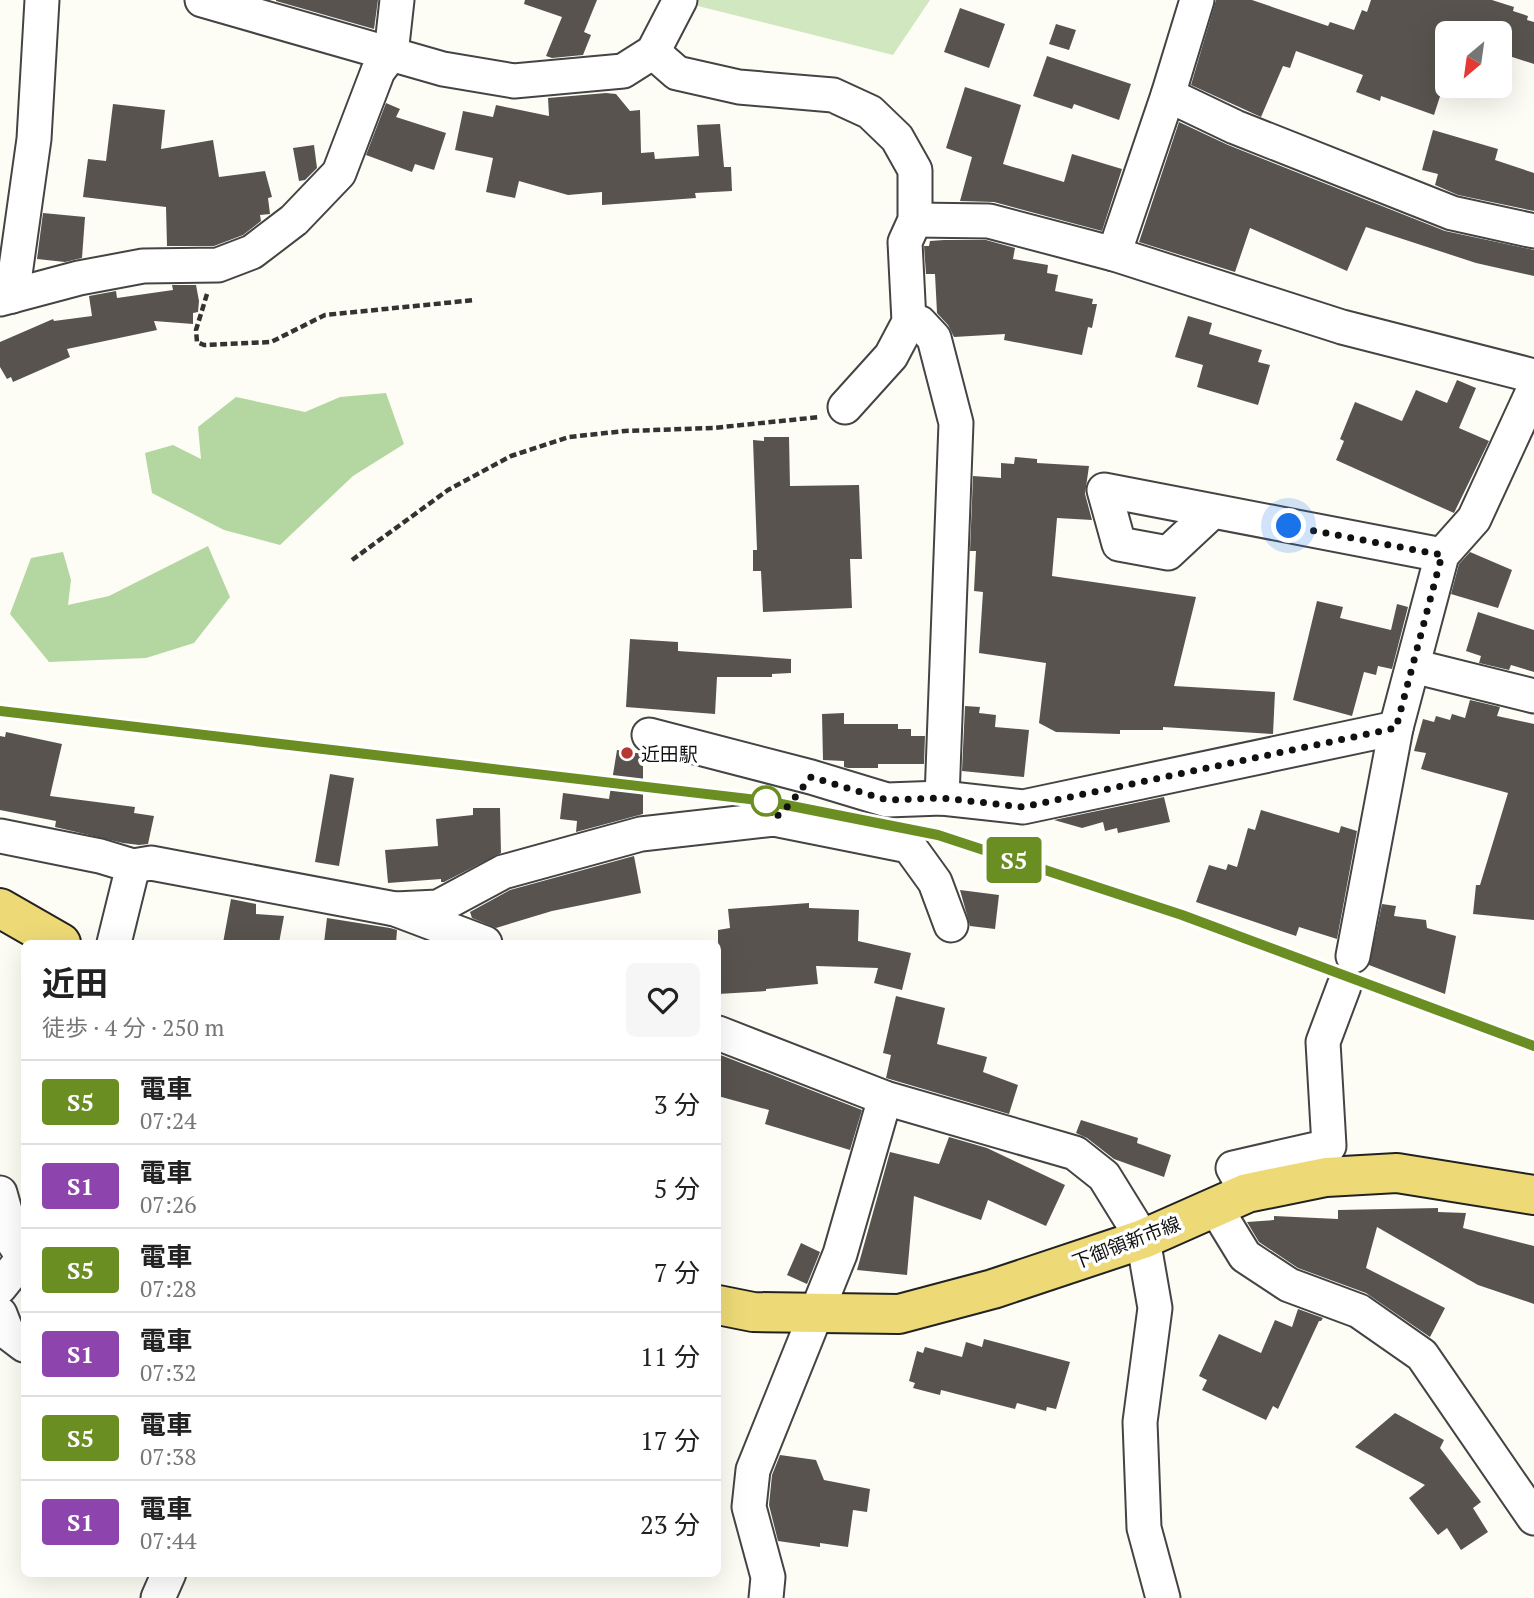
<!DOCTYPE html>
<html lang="ja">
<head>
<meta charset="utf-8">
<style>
	body { margin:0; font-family:"PT Serif","Noto Sans JP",serif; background:#f6f6f6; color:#222; height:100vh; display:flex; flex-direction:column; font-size:26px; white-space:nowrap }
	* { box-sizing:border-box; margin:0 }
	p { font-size:23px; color:#767676 }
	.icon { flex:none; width:38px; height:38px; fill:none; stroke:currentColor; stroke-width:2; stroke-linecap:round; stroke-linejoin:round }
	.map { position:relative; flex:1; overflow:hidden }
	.panel { position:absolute; left:21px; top:940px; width:700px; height:637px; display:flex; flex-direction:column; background:#fff; border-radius:10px; box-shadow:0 7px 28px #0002 }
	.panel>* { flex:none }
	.badge { padding:0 14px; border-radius:5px; font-size:24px; line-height:46px }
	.needle { width:46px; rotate:209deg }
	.buttons { position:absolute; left:1435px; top:21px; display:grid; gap:14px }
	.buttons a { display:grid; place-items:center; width:77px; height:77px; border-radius:10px; background:#fff; box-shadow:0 7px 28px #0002; font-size:35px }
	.you { position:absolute; width:35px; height:35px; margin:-18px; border:5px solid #fff; border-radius:50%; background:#1a73e8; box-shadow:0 0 0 10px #1a73e833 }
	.map>.badge { position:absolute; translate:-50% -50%; box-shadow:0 0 0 4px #fff }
	.round { display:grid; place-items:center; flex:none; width:74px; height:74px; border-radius:10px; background:#f6f6f6 }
	.head { display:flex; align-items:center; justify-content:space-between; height:119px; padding:0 21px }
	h1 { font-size:33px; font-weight:700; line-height:52px }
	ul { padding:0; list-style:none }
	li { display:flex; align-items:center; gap:21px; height:84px; padding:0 21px; border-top:2px solid #e0e0e0 }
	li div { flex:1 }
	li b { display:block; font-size:26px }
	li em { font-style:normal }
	li .badge { min-width:77px; font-weight:700; text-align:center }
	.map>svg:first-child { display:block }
	.green { fill:#d1e7c0 }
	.forest { fill:#b4d6a1 }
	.building { fill:#58534e }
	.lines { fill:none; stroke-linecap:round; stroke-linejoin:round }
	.minor-casing { stroke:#444; stroke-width:37 }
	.major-casing { stroke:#222; stroke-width:42 }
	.path { stroke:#333; stroke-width:4.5; stroke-dasharray:7 3.5; stroke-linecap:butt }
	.minor { stroke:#fff; stroke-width:33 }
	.major { stroke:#edda76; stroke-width:38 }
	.rail-casing { stroke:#b63833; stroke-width:8 }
	.rail { stroke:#fff; stroke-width:5; stroke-dasharray:16; stroke-linecap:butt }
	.line-casing { stroke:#fff; stroke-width:16 }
	.line { stroke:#6b8e23; stroke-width:10 }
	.walk { stroke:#111; stroke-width:7; stroke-dasharray:0 12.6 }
	.poi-dot { fill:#b63833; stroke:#fff; stroke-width:2.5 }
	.stop-dot { fill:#fff; stroke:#6b8e23; stroke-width:3.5 }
	.labels { text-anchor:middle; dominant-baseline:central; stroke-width:7; stroke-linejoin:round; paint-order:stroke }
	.poi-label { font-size:19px; fill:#111; stroke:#fff; text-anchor:start }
	.street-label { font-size:19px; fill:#111; stroke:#fff }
</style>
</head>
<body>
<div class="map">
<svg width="1534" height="1598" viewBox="0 0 1534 1598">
	<rect width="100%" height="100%" fill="#fefdf5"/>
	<!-- green -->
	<polygon class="green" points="688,0 930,0 893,55 686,3"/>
	<!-- forest -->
	<g class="forest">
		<polygon points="386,393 404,444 353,476 280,545 224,530 152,493 145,453 173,445 201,459 198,427 236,397 305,412 340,397"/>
		<polygon points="208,546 230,597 194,643 146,658 49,662 10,614 31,558 63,552 71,580 68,605 109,596"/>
	</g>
	<!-- building -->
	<g class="building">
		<polygon points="276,0 378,0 374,29 276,1"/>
		<polygon points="525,0 597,0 584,32 591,35 583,55 552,58 546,56 562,17 524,4"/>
		<polygon points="1216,0 1252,0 1328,26 1330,22 1354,30 1362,10 1367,12 1371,0 1492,0 1514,7 1513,11 1528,16 1527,20 1534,22 1534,64 1500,53 1500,33 1447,33 1447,89 1443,87 1434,115 1381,96 1380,101 1356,92 1363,75 1296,51 1290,68 1283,66 1261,117 1191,85"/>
		<polygon points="960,8 1005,24 989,68 944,52"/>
		<polygon points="1056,24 1076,30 1069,50 1049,44"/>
		<polygon points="1047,56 1131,84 1119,120 1074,104 1072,109 1033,96"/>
		<polygon points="965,87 1021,105 1003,164 1064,182 1072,154 1122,169 1102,231 994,202 960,201 972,157 946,148"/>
		<polygon points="606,93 616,94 630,111 640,110 641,153 654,152 655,159 699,156 697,125 720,124 724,167 731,167 732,191 695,193 696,198 602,205 602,192 568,195 519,181 515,198 486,192 493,158 455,150 463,111 493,117 496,105 549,116 548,98"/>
		<polygon points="386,103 400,109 396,117 446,133 434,170 415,164 412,172 366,155"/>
		<polygon points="113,104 165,110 161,149 213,140 219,177 265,171 272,197 268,198 270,214 260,215 261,221 243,235 214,246 167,246 166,207 83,197 88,159 106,161"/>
		<polygon points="1179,122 1228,145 1445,231 1534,250 1534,276 1476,263 1366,227 1347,271 1250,228 1235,272 1139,242"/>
		<polygon points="1433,130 1498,149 1495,160 1534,173 1534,211 1458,195 1435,185 1438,174 1422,170"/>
		<polygon points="314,145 317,168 305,180 299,181 293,148"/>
		<polygon points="43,213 85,217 82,258 65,262 37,259"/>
		<polygon points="944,240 986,240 1015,248 1013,259 1048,265 1047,273 1058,275 1055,291 1093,299 1092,304 1097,304 1092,328 1088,327 1082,355 1004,340 1005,334 954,337 948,325 937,313 935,274 926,274 924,246 929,246 930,241"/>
		<polygon points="172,285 196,285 199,301 198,312 193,313 193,324 154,321 157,330 67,349 70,357 13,382 11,377 7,379 0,367 0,342 53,319 54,321 92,316 89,296 116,291 117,298 173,290"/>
		<polygon points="1188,316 1212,323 1209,334 1262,350 1258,362 1270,365 1258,405 1197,387 1203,365 1175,357"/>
		<polygon points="1457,380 1476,388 1459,428 1489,441 1454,513 1336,460 1344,441 1340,439 1355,402 1402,421 1416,390 1447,403"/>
		<polygon points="764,437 789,437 790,486 859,485 862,559 850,559 852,608 763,612 761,571 753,571 753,550 757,550 753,440 764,441"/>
		<polygon points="1015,457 1037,459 1037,463 1089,466 1085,494 1092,520 1057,518 1052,576 1196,597 1174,686 1275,692 1273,734 1163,727 1163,730 1120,730 1120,734 1056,732 1039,723 1046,663 979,653 983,592 974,591 976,551 970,551 973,476 1001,478 1001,463 1014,464"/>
		<polygon points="1470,552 1512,570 1498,608 1451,594 1459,564"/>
		<polygon points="1317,601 1343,607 1340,618 1391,630 1397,604 1408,607 1392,669 1378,666 1376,675 1364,672 1352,716 1293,700"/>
		<polygon points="1478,612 1534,630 1534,672 1511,665 1509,670 1479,663 1481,656 1466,651"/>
		<polygon points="630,639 678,642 678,651 791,659 791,673 772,674 772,677 717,677 715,714 626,707"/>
		<polygon points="1470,700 1500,707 1497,716 1534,724 1534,920 1473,914 1476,885 1480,885 1508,793 1421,769 1426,753 1414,751 1423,719 1434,722 1436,716 1450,720 1452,714 1465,718"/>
		<polygon points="965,706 980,707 979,713 996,715 995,727 1029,730 1024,777 962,771"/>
		<polygon points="844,713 844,724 898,724 898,729 911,729 911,736 925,736 924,764 878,764 878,768 848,768 844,767 844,761 823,760 822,714"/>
		<polygon points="6,732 62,744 50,796 135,807 134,813 154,816 148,844 139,845 123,843 55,827 56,821 0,810 0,736 5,737"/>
		<polygon points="617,750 643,754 643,814 576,832 577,821 560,819 563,793 609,799"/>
		<polygon points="330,774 354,778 339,866 315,862"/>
		<polygon points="1164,797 1170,822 1118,833 1117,828 1105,831 1103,822 1082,828 1054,820"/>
		<polygon points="473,808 500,808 501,853 444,882 441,882 441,879 388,883 385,850 438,846 436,819 473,815"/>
		<polygon points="1261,810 1339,833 1341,826 1357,831 1337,939 1299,927 1296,936 1196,902 1209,865 1226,870 1228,864 1237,867 1248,828 1255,830"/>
		<polygon points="634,856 641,893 552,911 496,928 472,918 470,912 510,890"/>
		<polygon points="960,890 999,895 995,929 970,926"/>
		<polygon points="231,899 256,904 256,914 284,916 279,943 223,943"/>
		<polygon points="809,903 809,908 859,910 858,941 911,953 902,990 874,983 878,968 816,966 818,984 766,989 766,991 718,994 718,930 730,928 728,909"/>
		<polygon points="1382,904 1396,906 1394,916 1426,920 1427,928 1456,936 1445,994 1369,965"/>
		<polygon points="327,918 390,928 397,930 396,943 324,943"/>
		<polygon points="896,996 945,1008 937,1044 987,1057 983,1072 1018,1085 1009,1114 886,1078 891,1055 883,1053"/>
		<polygon points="718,1054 862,1110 850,1150 765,1124 769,1110 718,1096"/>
		<polygon points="1081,1120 1138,1138 1137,1143 1171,1155 1164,1177 1114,1159 1087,1138 1076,1133"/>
		<polygon points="949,1137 987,1148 1065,1185 1046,1226 988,1200 981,1220 914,1196 907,1275 857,1270 890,1152 939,1164"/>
		<polygon points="1438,1208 1438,1212 1466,1213 1463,1228 1534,1246 1534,1304 1478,1285 1377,1227 1366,1268 1445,1308 1430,1337 1366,1293 1298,1268 1259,1242 1247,1222 1274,1220 1274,1216 1338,1219 1338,1210"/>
		<polygon points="801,1243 820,1252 807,1284 787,1275"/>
		<polygon points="1298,1309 1323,1318 1321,1321 1319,1321 1278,1409 1273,1406 1266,1420 1202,1390 1207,1380 1199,1376 1219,1334 1261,1353 1275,1320 1292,1327"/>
		<polygon points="984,1339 1070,1362 1056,1409 1047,1407 1046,1411 1017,1403 1015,1409 941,1390 940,1395 913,1388 915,1383 909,1381 917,1351 923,1353 925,1347 962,1357 966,1342 982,1347"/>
		<polygon points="1395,1413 1444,1440 1440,1448 1481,1502 1473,1508 1488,1532 1461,1550 1447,1528 1438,1535 1409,1498 1425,1485 1355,1447"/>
		<polygon points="780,1455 816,1460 824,1480 870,1489 867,1512 853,1510 848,1547 820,1543 820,1547 778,1541 769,1505 772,1475"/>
	</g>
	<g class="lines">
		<!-- minor casing -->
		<g class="minor-casing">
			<g id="minor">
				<polyline points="202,0 443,69 514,81 623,71 653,52 680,0"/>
				<polyline points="653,52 677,73 739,87 833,95 870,112 897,138 915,170 915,220 905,242 909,322 891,356 845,407"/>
				<polyline points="1168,95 1235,127 1452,213 1534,231"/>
				<polyline points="915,220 989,221 1114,254 1342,327 1534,376"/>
				<polyline points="1114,254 1168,95 1197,0"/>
				<polyline points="12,296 34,139 42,0"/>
				<polyline points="0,299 79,278 143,266 218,265 252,252 294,220 339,173 378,71 391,54 397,0"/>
				<polyline points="909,322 920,323 934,338 956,423 942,798"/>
				<polyline points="1213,511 1168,553 1119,544 1104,490 1442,555"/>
				<polyline points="1413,666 1534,696"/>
				<polyline points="649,735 811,777 887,800 942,798 1023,807 1396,728"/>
				<polyline points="0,836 100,856 133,866"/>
				<polyline points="395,909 438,907 503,872 641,834 774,819 909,846 935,882 951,925"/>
				<polyline points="114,943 133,866 151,863 395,909 485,943"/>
				<polyline points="1353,956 1396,728 1442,555 1474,519 1534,389"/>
				<polyline points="718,1033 885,1098 1075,1153 1104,1176 1143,1239 1155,1308 1140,1422 1144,1528 1163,1598"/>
				<polyline points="0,1193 14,1243 24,1258"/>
				<polyline points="1247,1193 1233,1168 1329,1146 1323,1042 1344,986"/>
				<polyline points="1215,1207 1245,1256 1289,1285 1359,1311 1422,1355 1534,1518"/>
				<polyline points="0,1287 24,1257"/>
				<polyline points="0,1314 7,1332 24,1345"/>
				<polyline points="158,1598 169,1573"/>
				<polyline points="766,1598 768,1577 749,1507 753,1470 840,1254 885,1098"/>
			</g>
		</g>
		<!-- major casing -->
		<g class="major-casing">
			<g id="major">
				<polyline points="0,908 61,943"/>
				<polyline points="718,1305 753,1312 899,1314 993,1289 1143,1239 1247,1193 1326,1177 1397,1173 1534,1195"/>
			</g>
		</g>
		<!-- path -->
		<g class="path">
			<polyline points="207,294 196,330 197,342 204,345 271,342 325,315 475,300"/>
			<polyline points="352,560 448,490 511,456 569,437 625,431 713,428 820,417"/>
		</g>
		<!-- minor -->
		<use href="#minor" class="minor"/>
		<!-- major -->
		<use href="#major" class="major"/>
		<!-- rail casing -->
		<g class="rail-casing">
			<polyline id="rail" points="0,711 766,801 938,835 1182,914 1534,1046"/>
		</g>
		<!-- rail -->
		<use href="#rail" class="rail"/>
	</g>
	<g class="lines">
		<!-- line casing -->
		<g class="line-casing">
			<polyline id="line" points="0,711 766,801 938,835 1182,915 1534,1046"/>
		</g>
		<!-- line -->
		<use href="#line" class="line"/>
		<!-- walk -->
		<polyline class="walk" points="766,801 774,819 789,805 811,777 887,800 942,798 1023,807 1396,728 1442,555 1289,526"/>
	</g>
	<!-- markers -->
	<circle class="poi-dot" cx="627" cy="753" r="7"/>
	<circle class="stop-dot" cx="766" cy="801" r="14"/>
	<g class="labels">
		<!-- poi labels -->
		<g class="poi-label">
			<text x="641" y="753">近田駅</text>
		</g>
		<!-- street labels -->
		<g class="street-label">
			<text transform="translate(1126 1242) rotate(-21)">下御領新市線</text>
		</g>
	</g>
</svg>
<div class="buttons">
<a><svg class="needle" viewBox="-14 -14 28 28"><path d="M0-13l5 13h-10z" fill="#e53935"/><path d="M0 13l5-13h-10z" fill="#767676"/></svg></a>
</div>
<div class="you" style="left:1289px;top:526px"></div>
<b class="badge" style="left:1014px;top:860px;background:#6b8e23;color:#fff">S5</b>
<section class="panel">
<div class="head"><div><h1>近田</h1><p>徒歩 · 4 分 · 250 m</p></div><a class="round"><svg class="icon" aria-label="heart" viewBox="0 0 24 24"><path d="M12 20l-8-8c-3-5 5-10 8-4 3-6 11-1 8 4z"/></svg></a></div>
<ul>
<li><span class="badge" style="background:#6b8e23;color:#fff">S5</span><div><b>電車</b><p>07:24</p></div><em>3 分</em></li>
<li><span class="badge" style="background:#8e44ad;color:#fff">S1</span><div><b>電車</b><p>07:26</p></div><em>5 分</em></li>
<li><span class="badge" style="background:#6b8e23;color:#fff">S5</span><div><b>電車</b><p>07:28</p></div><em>7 分</em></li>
<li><span class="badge" style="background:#8e44ad;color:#fff">S1</span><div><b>電車</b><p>07:32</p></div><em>11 分</em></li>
<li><span class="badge" style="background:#6b8e23;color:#fff">S5</span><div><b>電車</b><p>07:38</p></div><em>17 分</em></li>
<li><span class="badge" style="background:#8e44ad;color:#fff">S1</span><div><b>電車</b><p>07:44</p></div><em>23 分</em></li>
</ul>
</section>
</div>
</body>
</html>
